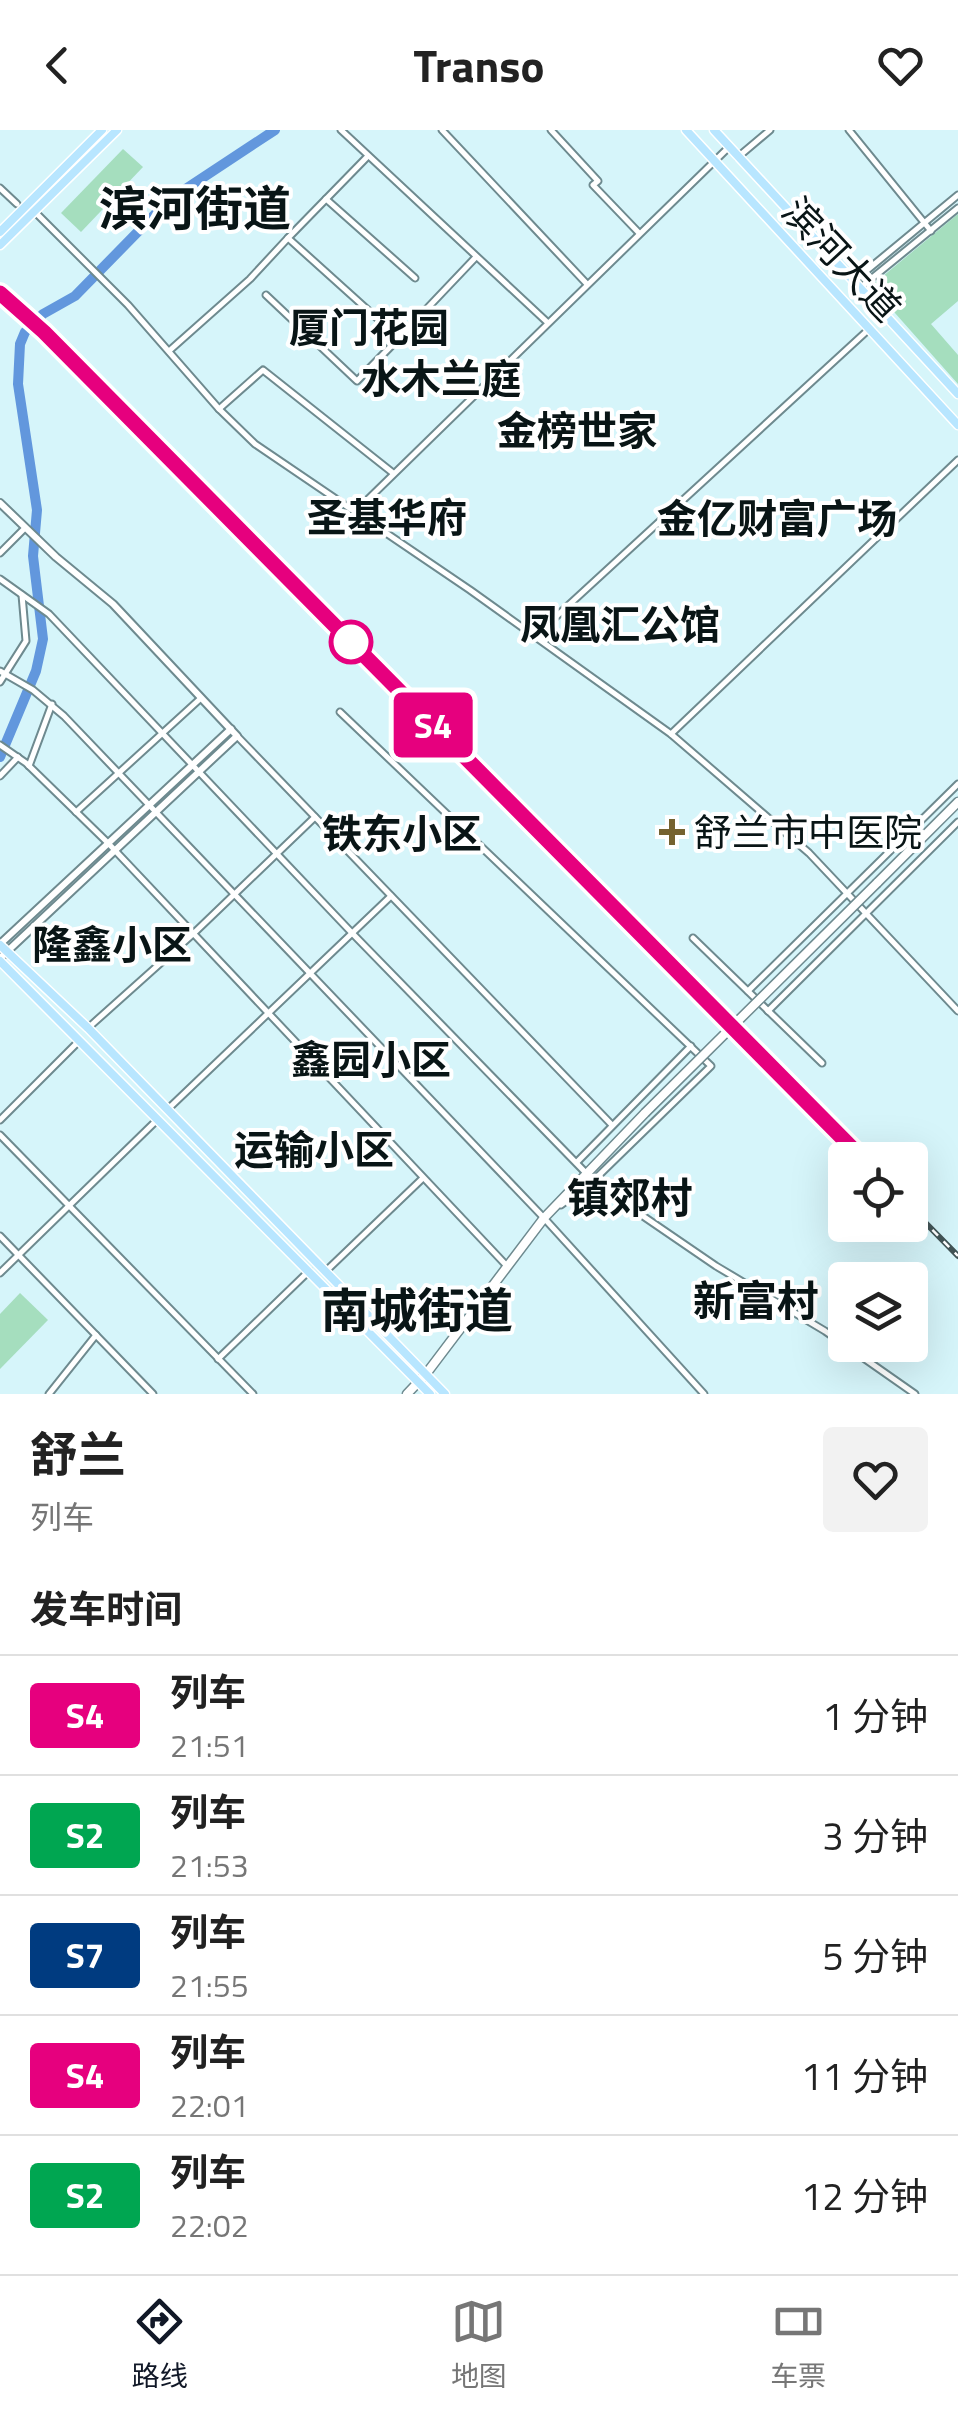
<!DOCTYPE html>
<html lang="zh">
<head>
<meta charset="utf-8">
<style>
	body { margin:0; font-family:"Titillium Web","Noto Sans SC",sans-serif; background:#f2f2f2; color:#222; height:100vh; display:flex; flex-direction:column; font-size:38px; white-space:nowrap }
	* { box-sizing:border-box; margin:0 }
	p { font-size:32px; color:#767676 }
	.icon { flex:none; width:55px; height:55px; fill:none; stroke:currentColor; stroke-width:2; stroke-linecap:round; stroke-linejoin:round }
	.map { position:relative; height:1264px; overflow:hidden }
	.panel { display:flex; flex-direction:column; background:#fff; flex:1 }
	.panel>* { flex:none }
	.badge { padding:0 20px; border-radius:8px; font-size:35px; line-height:65px }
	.controls { position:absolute; left:828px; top:1012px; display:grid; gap:20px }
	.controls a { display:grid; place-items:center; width:100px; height:100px; border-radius:10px; background:#fff; box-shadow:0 10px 40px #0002; font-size:50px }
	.map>.badge { position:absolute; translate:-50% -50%; box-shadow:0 0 0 5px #fff }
	h2 { padding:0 30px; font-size:38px; line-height:90px }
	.round { display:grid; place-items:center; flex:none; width:105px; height:105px; border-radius:10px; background:#f2f2f2 }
	.overview { display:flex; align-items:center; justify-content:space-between; height:170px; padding:0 30px }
	h1 { font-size:48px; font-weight:700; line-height:75px }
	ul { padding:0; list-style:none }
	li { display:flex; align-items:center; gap:30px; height:120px; padding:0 30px; border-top:2px solid #e0e0e0 }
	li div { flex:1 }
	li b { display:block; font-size:38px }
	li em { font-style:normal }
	li .badge { min-width:110px; font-weight:700; text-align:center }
	header { display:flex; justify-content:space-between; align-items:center; height:130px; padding:0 30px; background:#fff; font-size:45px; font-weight:700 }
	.tabs { display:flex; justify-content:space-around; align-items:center; height:140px; border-top:2px solid #e0e0e0; background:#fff; font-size:28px; color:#767676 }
	.tabs a { display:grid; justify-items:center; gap:5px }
	.tabs .on { color:#111827 }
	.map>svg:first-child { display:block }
	.grass { fill:#a5debe }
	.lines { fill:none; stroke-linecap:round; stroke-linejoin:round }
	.river { stroke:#6297dd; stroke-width:10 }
	.minor-casing { stroke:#6e8a8f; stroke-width:9 }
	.tertiary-casing { stroke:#6e8a8f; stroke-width:10 }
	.secondary-casing { stroke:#6e8a8f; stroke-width:11 }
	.primary-casing { stroke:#fff; stroke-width:11 }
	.minor { stroke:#fff; stroke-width:5 }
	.tertiary { stroke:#fff; stroke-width:6 }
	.secondary { stroke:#fff; stroke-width:8 }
	.primary { stroke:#b8e6ff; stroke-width:8 }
	.rail-casing { stroke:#425456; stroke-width:6 }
	.rail { stroke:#fff; stroke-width:2.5; stroke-dasharray:8; stroke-linecap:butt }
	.secondary-bridge-casing { stroke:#6e8a8f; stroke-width:11; stroke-linecap:butt }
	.secondary-bridge { stroke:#fff; stroke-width:8 }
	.line-casing { stroke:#fff; stroke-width:22 }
	.line { stroke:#e6007e; stroke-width:15 }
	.stop-dot { fill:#fff; stroke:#e6007e; stroke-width:5 }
	.poi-dot { fill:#756230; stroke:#fff; stroke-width:4 }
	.labels { text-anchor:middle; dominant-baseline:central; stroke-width:8; stroke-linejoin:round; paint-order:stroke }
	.street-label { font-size:38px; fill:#091516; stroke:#fff }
	.poi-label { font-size:38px; fill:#091516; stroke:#fff; text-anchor:start }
	.neighbourhood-label { font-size:40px; font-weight:bold; fill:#091516; stroke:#fff }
	.quarter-label { font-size:42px; font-weight:bold; fill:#091516; stroke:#fff }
	.district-label { font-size:48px; font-weight:bold; fill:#091516; stroke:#fff }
</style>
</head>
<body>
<header><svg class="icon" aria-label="back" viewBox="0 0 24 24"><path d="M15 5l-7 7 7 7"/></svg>Transo<svg class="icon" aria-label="heart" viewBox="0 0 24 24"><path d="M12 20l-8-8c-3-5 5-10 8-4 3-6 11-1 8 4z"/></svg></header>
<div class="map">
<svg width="958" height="1264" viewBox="0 0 958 1264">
	<rect width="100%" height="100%" fill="#d6f5fa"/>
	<!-- grass -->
	<g class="grass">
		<polygon points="123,19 143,37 81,102 61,83"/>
		<polygon points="958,84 958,171 931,194 958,225 958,254 871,156"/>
		<polygon points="20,1163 48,1190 0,1239 0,1184"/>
	</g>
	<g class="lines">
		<!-- river -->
		<polyline class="river" points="0,627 36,541 43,509 33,426 37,380 18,254 20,214 25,202 43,184 75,166 169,70 275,0"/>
		<!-- minor casing -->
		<g class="minor-casing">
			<g id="minor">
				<polyline points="341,0 547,192"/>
				<polyline points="442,0 586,153"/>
				<polyline points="551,0 598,51 593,55 639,103"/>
				<polyline points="849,0 931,101"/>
				<polyline points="738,27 770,0"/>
				<polyline points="0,58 17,74"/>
				<polyline points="326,69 415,148"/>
				<polyline points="35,82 128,175 219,279 255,314 470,460 671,604 809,723 958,881"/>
				<polyline points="854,151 958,65"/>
				<polyline points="860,158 958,78"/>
				<polyline points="266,165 357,251 399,208 288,108 368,26"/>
				<polyline points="399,208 476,127"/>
				<polyline points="169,221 250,149 288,108"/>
				<polyline points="219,279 263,240 393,343"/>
				<polyline points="356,381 729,17"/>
				<polyline points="0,423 25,398"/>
				<polyline points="0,449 49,484 352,803 585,1042 621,1071 716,1136 825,1201 915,1264"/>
				<polyline points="535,506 868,200"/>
				<polyline points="0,541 33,560 64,586 544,1088 704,1264"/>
				<polyline points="0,552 26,511 22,465"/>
				<polyline points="340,582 711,936 594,1050 561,1075"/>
				<polyline points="671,604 958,330"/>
				<polyline points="237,606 612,995"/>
				<polyline points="0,615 26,633 108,713 506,1135"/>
				<polyline points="29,636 52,574"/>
				<polyline points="0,646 18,627"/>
				<polyline points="76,682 201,568"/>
				<polyline points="693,808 822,933"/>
				<polyline points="748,861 958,654"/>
				<polyline points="768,881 958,692"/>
				<polyline points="88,898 193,804 315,687"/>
				<polyline points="168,979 391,766"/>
				<polyline points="0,990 79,911"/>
				<polyline points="0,1005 253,1264"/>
				<polyline points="577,1032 691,916"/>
				<polyline points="0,1106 153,1264"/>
				<polyline points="326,1141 423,1048"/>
				<polyline points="0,1143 157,990"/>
				<polyline points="218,1229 309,1141"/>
				<polyline points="49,1264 96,1205"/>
			</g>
		</g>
		<!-- tertiary casing -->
		<g class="tertiary-casing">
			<g id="tertiary">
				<polyline points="0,373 56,427 113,474 237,606 0,828"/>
				<polyline points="0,814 231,599"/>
			</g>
		</g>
		<!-- secondary casing -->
		<g class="secondary-casing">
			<g id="secondary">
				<polyline points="877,753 958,672"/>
				<polyline points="407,1264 426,1244 544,1088 645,983"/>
			</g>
		</g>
		<!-- primary casing -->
		<g class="primary-casing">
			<g id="primary">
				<polyline points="686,0 958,295"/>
				<polyline points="714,0 958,264"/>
				<polyline points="0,102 102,0"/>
				<polyline points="0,115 117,0"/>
				<polyline points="0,815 88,898 445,1264"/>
				<polyline points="0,831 430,1264"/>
			</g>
		</g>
		<!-- minor -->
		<use href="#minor" class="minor"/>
		<!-- tertiary -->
		<use href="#tertiary" class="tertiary"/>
		<!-- secondary -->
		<use href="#secondary" class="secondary"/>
		<!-- primary -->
		<use href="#primary" class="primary"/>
		<!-- rail casing -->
		<g class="rail-casing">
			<g id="rail">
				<polyline points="0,158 670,834 870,1030"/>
				<polyline points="910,1077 958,1126"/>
			</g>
		</g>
		<!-- rail -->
		<use href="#rail" class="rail"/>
		<!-- secondary-bridge casing -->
		<g class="secondary-bridge-casing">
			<polyline id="secondary-bridge" points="645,983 877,753"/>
		</g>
		<!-- secondary-bridge -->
		<use href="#secondary-bridge" class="secondary-bridge"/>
	</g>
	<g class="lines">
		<!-- line casing -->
		<g class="line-casing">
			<polyline id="line" points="0,163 44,202 864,1030"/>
		</g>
		<!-- line -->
		<use href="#line" class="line"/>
	</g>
	<!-- markers -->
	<circle class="stop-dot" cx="351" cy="512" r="20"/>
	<path class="poi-dot" d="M667 687h10v10h10v10h-10v10h-10v-10h-10v-10h10z"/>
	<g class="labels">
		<!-- street labels -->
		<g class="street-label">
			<text transform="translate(842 129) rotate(47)">滨河大道</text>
		</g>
		<!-- poi labels -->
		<g class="poi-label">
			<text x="694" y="702">舒兰市中医院</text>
		</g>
		<!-- neighbourhood labels -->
		<g class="neighbourhood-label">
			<text x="369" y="197">厦门花园</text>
			<text x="441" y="248">水木兰庭</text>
			<text x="577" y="300">金榜世家</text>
			<text x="387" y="387">圣基华府</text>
			<text x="777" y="388">金亿财富广场</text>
			<text x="620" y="494">凤凰汇公馆</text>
			<text x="402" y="703">铁东小区</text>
			<text x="112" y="814">隆鑫小区</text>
			<text x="371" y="929">鑫园小区</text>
			<text x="314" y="1019">运输小区</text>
		</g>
		<!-- quarter labels -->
		<g class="quarter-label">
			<text x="630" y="1067">镇郊村</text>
			<text x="756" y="1170">新富村</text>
		</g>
		<!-- district labels -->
		<g class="district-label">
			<text x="195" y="78">滨河街道</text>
			<text x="417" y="1180">南城街道</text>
		</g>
	</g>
</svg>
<div class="controls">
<a><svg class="icon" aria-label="locate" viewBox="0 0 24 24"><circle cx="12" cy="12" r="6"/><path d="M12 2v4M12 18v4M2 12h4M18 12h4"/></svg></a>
<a><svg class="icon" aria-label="layers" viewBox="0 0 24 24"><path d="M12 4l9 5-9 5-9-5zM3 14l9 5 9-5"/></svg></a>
</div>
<b class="badge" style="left:433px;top:595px;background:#e6007e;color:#fff">S4</b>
</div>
<section class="panel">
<div class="overview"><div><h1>舒兰</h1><p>列车</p></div><a class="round"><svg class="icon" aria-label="heart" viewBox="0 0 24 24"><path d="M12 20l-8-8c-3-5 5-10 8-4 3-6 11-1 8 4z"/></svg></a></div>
<h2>发车时间</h2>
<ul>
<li><span class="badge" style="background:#e6007e;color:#fff">S4</span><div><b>列车</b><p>21:51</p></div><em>1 分钟</em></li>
<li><span class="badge" style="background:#00a651;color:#fff">S2</span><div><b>列车</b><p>21:53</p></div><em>3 分钟</em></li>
<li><span class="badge" style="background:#003b80;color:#fff">S7</span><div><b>列车</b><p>21:55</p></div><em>5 分钟</em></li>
<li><span class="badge" style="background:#e6007e;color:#fff">S4</span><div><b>列车</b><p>22:01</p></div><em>11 分钟</em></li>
<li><span class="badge" style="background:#00a651;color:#fff">S2</span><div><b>列车</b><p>22:02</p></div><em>12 分钟</em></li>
</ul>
</section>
<nav class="tabs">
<a class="on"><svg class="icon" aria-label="directions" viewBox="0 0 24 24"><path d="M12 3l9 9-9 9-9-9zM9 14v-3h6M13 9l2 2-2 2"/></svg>路线</a>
<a><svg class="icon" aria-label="map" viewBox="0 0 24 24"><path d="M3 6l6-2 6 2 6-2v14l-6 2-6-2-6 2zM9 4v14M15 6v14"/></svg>地图</a>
<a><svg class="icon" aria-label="tickets" viewBox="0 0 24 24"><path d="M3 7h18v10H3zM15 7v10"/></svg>车票</a>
</nav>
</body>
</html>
